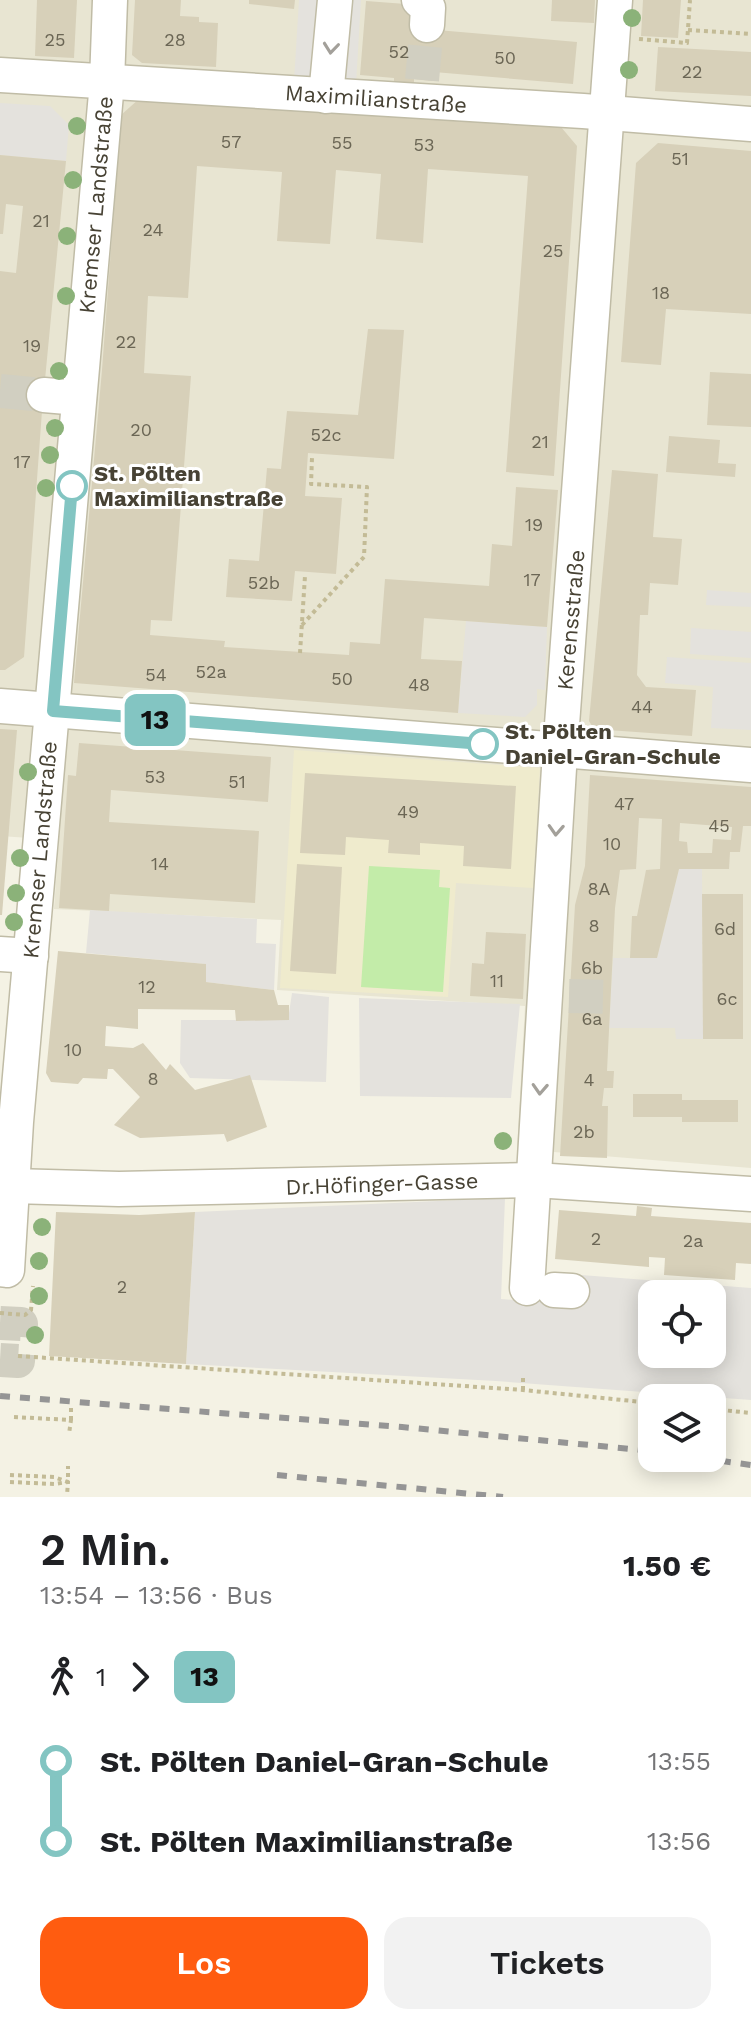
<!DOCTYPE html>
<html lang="de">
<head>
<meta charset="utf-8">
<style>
	body { margin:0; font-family:"Work Sans",sans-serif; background:#f2f2f2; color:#202124; height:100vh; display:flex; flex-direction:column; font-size:30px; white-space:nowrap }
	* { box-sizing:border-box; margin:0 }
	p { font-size:26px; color:#757577 }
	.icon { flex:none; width:44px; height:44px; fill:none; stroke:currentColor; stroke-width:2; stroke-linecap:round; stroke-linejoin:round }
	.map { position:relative; height:1497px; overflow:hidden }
	.drawer { display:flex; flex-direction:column; background:#fff; flex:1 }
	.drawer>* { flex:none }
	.badge { padding:0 16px; border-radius:12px; font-size:28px; line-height:52px }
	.controls { position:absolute; left:638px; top:1280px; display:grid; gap:16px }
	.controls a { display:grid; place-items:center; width:88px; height:88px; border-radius:16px; background:#fff; box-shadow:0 4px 20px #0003; font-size:40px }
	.map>.badge { position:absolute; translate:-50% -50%; box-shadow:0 0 0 4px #fff }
	.legs { display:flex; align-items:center; gap:12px; height:88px; padding:0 40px; font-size:26px }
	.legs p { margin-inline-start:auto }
	.overview { display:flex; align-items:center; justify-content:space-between; height:136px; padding:0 40px }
	h1 { font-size:44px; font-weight:600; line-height:60px }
	.cta { display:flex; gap:16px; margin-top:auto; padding:16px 40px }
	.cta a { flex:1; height:92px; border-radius:24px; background:#ff5c10; color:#fff; font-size:32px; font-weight:600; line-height:92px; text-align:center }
	.cta a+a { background:#f2f2f2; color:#202124 }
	ul { padding:0 40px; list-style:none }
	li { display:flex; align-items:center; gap:28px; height:80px; font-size:30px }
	li i { display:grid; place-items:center; width:12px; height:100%; margin:0 10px; background:currentColor }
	li i::after { content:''; width:20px; height:20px; margin:-10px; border:6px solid; border-radius:50%; background:#fff }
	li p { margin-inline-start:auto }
	li:first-child i { background:linear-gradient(#0000 50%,currentColor 0) }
	li:last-child i { background:linear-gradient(currentColor 50%,#0000 0) }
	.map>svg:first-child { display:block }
	.residential { fill:#e8e5d2 }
	.education { fill:#efebcd }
	.green { fill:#c3eca9 }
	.parking { fill:#e4e2dd; fill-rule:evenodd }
	.building { fill:#d7d0b9; fill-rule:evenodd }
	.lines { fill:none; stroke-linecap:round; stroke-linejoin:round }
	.minor-tunnel { stroke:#d1cfc1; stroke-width:34; stroke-dasharray:34 17; stroke-linecap:butt }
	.minor-casing { stroke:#c0bca6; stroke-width:37 }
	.path { stroke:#c3bb96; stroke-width:4; stroke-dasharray:4 4; stroke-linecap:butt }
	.minor { stroke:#fff; stroke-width:34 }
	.rail { stroke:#959595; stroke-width:6; stroke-dasharray:10 10; stroke-linecap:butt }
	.tree { fill:#8bb279 }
	.oneway { stroke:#a3a09a }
	.line-1-casing { stroke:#fff; stroke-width:18 }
	.line-1 { stroke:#83c5c2; stroke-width:12 }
	.stop-1-dot { fill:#fff; stroke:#83c5c2; stroke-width:4 }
	.labels { text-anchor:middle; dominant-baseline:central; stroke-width:6; stroke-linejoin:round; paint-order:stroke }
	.number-label { font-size:18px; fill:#6b6655 }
	.street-label { font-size:22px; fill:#474234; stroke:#fff }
	.stop-label { font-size:22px; font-weight:bold; fill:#474234; stroke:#fff; text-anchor:start }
</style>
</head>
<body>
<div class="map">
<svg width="751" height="1497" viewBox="0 0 751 1497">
	<rect width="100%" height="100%" fill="#f4f2e4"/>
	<!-- residential -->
	<polygon class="residential" points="0,0 751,0 751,1168 517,1149 525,1006 277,990 281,920 54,909 59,840 0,836"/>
	<!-- education -->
	<polygon class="education" points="294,750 540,768 533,888 456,883 448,997 280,988"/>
	<!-- green -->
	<polygon class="green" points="369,866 440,870 439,887 450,888 443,992 361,987"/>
	<!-- parking -->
	<g class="parking">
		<polygon points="299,0 361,0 356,84 294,81"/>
		<polygon points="0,103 50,106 69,125 66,161 0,155"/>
		<polygon points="707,590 751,593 751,607 706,605"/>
		<polygon points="466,621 547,627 545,690 537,689 537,705 525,717 458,713"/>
		<polygon points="691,628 751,632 751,658 690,654"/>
		<polygon points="667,657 751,663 751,730 711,728 713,687 665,683"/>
		<polygon points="679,869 702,869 703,1039 676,1039 675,1028 609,1028 613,958 657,958"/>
		<polygon points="90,910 257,919 256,943 276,944 274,990 206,982 205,964 86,953"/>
		<polygon points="292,993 329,997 326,1082 190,1078 180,1063 181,1020 288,1020"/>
		<polygon points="359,998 520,1004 511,1098 360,1096"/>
		<path d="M 505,1198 L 501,1299 L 553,1303 L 555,1273 L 751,1288 L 751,1400 L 496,1381 L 186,1364 L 195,1212 ZM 652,1294 L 712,1294 L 712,1354 L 652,1354 Z"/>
	</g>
	<!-- building -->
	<g class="building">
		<polygon points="37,0 77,0 74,58 35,56"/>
		<polygon points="135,0 181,0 180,16 199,17 199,22 218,23 216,67 142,63 132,55"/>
		<polygon points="249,0 295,0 294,9 249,4"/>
		<polygon points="552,0 595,0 594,23 551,21"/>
		<polygon points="643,0 681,0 678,38 641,36"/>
		<polygon points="366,1 419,5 437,30 577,42 573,84 434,72 433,81 414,79 414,87 394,86 394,78 360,75"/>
		<polygon points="658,47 751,52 751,96 655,91"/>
		<polygon points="139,99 561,127 577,146 554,476 506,472 528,176 428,169 423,243 376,239 381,174 336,170 330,244 277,241 282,172 197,166 188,298 148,296 144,373 191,376 172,621 151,620 150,635 225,641 224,647 349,655 350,642 380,644 385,579 489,586 492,544 512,546 516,487 558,490 547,627 424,618 421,659 462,661 458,713 74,683 102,370 121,115"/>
		<polygon points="658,143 751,151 751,314 666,309 661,365 621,362 636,163"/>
		<polygon points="0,155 66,161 42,411 24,657 5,670 0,670 0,271 16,273 23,206 6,204 3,234 0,234"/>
		<polygon points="368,329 404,330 394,459 308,453 305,496 342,498 336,574 295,571 292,601 226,597 229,559 259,561 267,468 281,469 287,411 358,415"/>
		<polygon points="710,372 751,374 751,427 707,425"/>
		<polygon points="669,436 720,440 718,463 736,464 735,477 666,472"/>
		<polygon points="612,470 658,474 653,537 682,539 678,585 650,583 648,615 640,615 637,675 646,687 696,690 692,736 594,729 589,721"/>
		<polygon points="0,729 17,730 2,915 0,915"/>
		<polygon points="79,743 271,757 268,802 111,790 109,822 259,831 255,903 110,894 109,911 59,908 68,775 76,776"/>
		<polygon points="305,773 516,786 511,869 463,866 464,846 420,843 420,855 388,853 389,840 346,837 345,855 300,853"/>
		<path d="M 590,775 L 751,787 L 751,826 L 743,826 L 740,852 L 730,852 L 729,869 L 679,869 L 657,958 L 630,958 L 632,916 L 637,916 L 646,870 L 660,869 L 662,819 L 639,818 L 636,869 L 620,870 L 615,908 L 607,1071 L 614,1071 L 613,1088 L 604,1088 L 602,1106 L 608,1106 L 607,1158 L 560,1156 L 575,905 L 585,866 ZM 680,823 L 732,827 L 731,840 L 713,839 L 712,853 L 688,853 L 687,842 L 679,841 Z"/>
		<polygon points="297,864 342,867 336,974 290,971"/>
		<polygon points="702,894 743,894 743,1039 703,1039"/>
		<polygon points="486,932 526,934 523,999 470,996 472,963 484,964"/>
		<polygon points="58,951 206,964 206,982 274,990 278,1005 289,1005 289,1020 236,1021 235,1010 138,1009 138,1029 106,1026 105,1046 133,1048 143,1043 166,1070 170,1064 195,1090 250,1075 267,1127 227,1142 224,1134 140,1138 114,1125 140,1097 113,1069 108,1069 107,1079 83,1078 78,1084 51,1082 46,1073"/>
		<polygon points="633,1094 682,1094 682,1100 738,1100 738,1122 682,1122 682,1117 633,1117"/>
		<polygon points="637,1206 652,1208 651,1216 751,1223 751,1264 736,1263 735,1280 664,1275 665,1258 649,1257 649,1267 555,1259 559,1210 636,1216"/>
		<polygon points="56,1212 139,1215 195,1212 186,1364 49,1356"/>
	</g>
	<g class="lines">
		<!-- minor-tunnel -->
		<g class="minor-tunnel">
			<polyline points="422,80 427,25"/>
			<polyline points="0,391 44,395"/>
			<polyline points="569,996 611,997"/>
			<polyline points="0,1323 21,1324 18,1361 0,1360"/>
		</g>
		<!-- minor casing -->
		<g class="minor-casing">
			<g id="minor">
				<polyline points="419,0 428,8 427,25"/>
				<polyline points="0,75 583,111 751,124"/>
				<polyline points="326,96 335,0"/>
				<polyline points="44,395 79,398"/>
				<polyline points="0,706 751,765"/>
				<polyline points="0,954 31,956"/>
				<polyline points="12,1186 119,1189 535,1180 751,1194"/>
				<polyline points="0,1269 7,1270 16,1122 107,82 110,0"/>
				<polyline points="527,1288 560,752 615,0"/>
				<polyline points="554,1290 572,1291"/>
			</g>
		</g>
		<!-- path -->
		<g class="path">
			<polyline points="688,30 751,34"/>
			<polyline points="639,39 687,43 690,0"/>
			<polyline points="302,625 364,557 367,487 311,484 312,458"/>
			<polyline points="300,653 305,576"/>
			<polyline points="0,1313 25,1315 31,1310 33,1286"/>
			<polyline points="18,1356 523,1390 652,1403"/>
			<polyline points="523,1390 523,1374"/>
			<polyline points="712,1409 751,1413"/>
			<polyline points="14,1417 71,1420 69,1434"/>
			<polyline points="71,1420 71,1407"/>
			<polyline points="10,1475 54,1477 68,1482 68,1466"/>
			<polyline points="10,1482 54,1484 68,1482 67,1495"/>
		</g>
		<!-- minor -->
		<use href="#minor" class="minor"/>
		<!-- rail -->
		<g class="rail">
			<polyline points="0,1396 402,1427 652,1451"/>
			<polyline points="701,1458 751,1465"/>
			<polyline points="277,1475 503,1497"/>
		</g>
	</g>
	<!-- trees -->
	<g class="tree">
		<circle cx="632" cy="18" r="9"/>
		<circle cx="629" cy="70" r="9"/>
		<circle cx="77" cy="126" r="9"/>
		<circle cx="73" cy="180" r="9"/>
		<circle cx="67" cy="236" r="9"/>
		<circle cx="66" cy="296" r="9"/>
		<circle cx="59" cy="371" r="9"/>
		<circle cx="55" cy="428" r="9"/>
		<circle cx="50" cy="455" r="9"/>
		<circle cx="46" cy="488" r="9"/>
		<circle cx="28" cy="772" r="9"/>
		<circle cx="20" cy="858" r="9"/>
		<circle cx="16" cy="893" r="9"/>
		<circle cx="14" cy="922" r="9"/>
		<circle cx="503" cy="1141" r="9"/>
		<circle cx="42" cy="1227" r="9"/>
		<circle cx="39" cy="1261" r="9"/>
		<circle cx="39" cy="1296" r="9"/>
		<circle cx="35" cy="1335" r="9"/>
	</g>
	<!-- one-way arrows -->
	<defs><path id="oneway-chevron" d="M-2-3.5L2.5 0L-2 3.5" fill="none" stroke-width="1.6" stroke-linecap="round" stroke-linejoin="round" transform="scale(2)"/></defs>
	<g class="oneway">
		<use href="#oneway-chevron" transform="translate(331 48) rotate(96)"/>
		<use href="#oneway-chevron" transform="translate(556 830) rotate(93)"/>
		<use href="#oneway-chevron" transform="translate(540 1089) rotate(93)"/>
	</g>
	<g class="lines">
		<!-- line-1 casing -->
		<g class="line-1-casing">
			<polyline id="line-1" points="72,486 53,711 483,744"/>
		</g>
		<!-- line-1 -->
		<use href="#line-1" class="line-1"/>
	</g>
	<!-- markers -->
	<g class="stop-1-dot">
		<circle cx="72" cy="486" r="14"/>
		<circle cx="483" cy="744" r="14"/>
	</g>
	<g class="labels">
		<!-- number labels -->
		<g class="number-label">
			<text x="55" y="39">25</text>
			<text x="175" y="39">28</text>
			<text x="399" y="51">52</text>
			<text x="505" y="57">50</text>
			<text x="692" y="71">22</text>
			<text x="231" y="141">57</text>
			<text x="342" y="142">55</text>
			<text x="424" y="144">53</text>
			<text x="680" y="158">51</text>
			<text x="41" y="220">21</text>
			<text x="153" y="229">24</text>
			<text x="553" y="250">25</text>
			<text x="661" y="292">18</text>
			<text x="126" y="341">22</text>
			<text x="32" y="345">19</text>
			<text x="141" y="429">20</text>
			<text x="326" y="434">52c</text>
			<text x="540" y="441">21</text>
			<text x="22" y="461">17</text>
			<text x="534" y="524">19</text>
			<text x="532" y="579">17</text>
			<text x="264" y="582">52b</text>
			<text x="211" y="671">52a</text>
			<text x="156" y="674">54</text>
			<text x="342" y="678">50</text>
			<text x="419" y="684">48</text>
			<text x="642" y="706">44</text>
			<text x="155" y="776">53</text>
			<text x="237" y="781">51</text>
			<text x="624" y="803">47</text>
			<text x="408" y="811">49</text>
			<text x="719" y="825">45</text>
			<text x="612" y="843">10</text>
			<text x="160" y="863">14</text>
			<text x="599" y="888">8A</text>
			<text x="594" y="925">8</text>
			<text x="725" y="928">6d</text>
			<text x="592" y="967">6b</text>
			<text x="497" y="980">11</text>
			<text x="147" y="986">12</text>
			<text x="727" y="998">6c</text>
			<text x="592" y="1018">6a</text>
			<text x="73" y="1049">10</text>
			<text x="153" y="1078">8</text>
			<text x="589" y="1079">4</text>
			<text x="584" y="1131">2b</text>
			<text x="596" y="1238">2</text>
			<text x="693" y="1240">2a</text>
			<text x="122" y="1286">2</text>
		</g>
		<!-- street labels -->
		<g class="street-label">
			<text transform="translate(376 99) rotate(4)">Maximilianstraße</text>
			<text transform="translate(96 205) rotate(-85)">Kremser Landstraße</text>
			<text transform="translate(571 620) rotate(-85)">Kerensstraße</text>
			<text transform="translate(40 850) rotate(-85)">Kremser Landstraße</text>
			<text transform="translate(382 1184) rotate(-2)">Dr.Höfinger-Gasse</text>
		</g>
		<!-- stop labels -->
		<g class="stop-label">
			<text x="94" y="473">St. Pölten<tspan x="94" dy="25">Maximilianstraße</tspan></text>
			<text x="505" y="731">St. Pölten<tspan x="505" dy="25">Daniel-Gran-Schule</tspan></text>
		</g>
	</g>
</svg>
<div class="controls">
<a><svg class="icon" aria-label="locate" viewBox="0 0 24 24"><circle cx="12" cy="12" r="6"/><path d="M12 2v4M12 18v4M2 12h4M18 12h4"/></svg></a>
<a><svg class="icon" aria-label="layers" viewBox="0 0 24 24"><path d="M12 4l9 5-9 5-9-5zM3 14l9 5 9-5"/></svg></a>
</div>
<b class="badge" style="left:155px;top:720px;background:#83c5c2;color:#111">13</b>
</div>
<section class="drawer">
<div class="overview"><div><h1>2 Min.</h1><p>13:54 – 13:56 · Bus</p></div><b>1.50 €</b></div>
<div class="legs"><svg class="icon" aria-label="walk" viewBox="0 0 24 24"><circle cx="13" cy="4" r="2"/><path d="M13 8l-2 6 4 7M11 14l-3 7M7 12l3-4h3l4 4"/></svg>1<svg class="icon" aria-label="forward" viewBox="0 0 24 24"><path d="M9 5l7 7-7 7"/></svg><b class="badge" style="background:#83c5c2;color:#111">13</b></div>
<ul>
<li><i style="color:#83c5c2"></i><b>St. Pölten Daniel-Gran-Schule</b><p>13:55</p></li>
<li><i style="color:#83c5c2"></i><b>St. Pölten Maximilianstraße</b><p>13:56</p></li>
</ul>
<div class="cta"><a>Los</a><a>Tickets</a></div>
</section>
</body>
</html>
